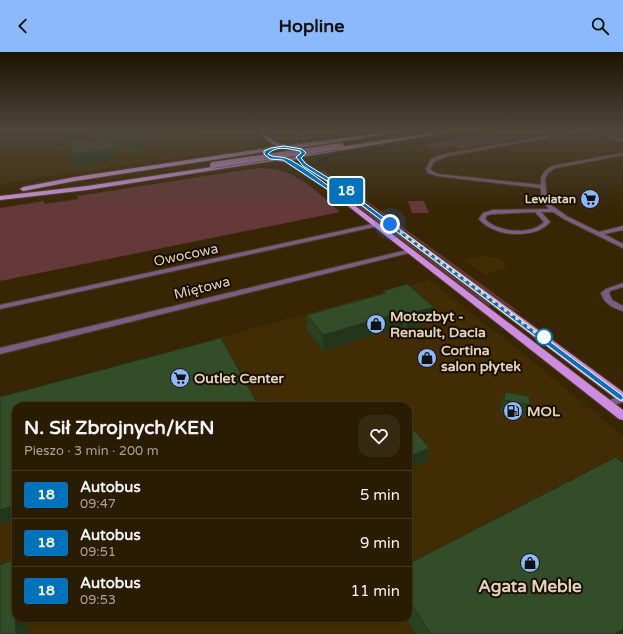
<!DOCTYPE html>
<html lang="pl">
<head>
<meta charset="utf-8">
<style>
	body { margin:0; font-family:"Varela Round",sans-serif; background:#352911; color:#f1f3f6; height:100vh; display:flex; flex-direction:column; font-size:15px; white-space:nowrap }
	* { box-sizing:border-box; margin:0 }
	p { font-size:13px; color:#a5a199 }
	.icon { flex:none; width:22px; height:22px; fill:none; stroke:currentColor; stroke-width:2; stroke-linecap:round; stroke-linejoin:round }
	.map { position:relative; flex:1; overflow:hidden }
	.details { position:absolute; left:12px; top:350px; width:400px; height:220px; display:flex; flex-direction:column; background:#291c02; border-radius:12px; box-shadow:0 1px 3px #0004,0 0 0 1px #453a24 }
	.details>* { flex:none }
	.badge { padding:0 8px; border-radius:3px; font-size:14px; line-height:26px }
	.you { position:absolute; width:20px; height:20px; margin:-10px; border:3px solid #fff; border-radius:50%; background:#1a73e8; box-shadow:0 0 0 6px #1a73e833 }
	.map>.badge { position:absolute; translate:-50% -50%; box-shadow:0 0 0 2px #fff }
	.round { display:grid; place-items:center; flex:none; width:42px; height:42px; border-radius:12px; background:#352911 }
	.head { display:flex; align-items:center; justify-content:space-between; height:68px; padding:0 12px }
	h1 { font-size:19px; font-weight:700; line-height:30px }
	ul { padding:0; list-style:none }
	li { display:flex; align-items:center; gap:12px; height:48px; padding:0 12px; border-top:1px solid #453a24 }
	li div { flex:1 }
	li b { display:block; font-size:15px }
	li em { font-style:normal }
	li .badge { min-width:44px; font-weight:700; text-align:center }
	header { display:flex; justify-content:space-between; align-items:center; height:52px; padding:0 12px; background:#8bb9fc; color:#111; font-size:18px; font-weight:700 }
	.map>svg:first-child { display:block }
	.built { fill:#422c03; fill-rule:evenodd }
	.green { fill:#65383a }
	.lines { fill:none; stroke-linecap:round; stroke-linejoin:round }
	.stream { stroke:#00173e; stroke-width:1.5 }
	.minor-casing { stroke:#524121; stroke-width:2 }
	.tertiary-casing { stroke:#524121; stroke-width:2 }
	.primary-casing { stroke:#524121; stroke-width:2 }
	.trunk-casing { stroke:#524121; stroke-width:2 }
	.minor { fill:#7b5c85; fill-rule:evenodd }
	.tertiary { fill:#7b5c85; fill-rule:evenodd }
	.primary { fill:#cd8ce2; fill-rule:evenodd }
	.trunk { fill:#d99aee; fill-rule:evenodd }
	.trunk-bridge-casing { stroke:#524121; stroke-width:7; stroke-linecap:butt }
	.trunk-bridge { stroke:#d99aee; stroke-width:6 }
	.wall { fill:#2b4222 }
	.shaded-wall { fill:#23361c }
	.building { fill:#324d28; stroke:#23361c }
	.line { fill:#0072bc; stroke:#fff }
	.walk { stroke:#e1d2bc; stroke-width:4; stroke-dasharray:0 7.2 }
	.stop-dot { fill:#fff; stroke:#0072bc; stroke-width:2 }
	.labels { text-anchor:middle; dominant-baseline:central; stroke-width:4; stroke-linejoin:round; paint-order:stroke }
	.far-poi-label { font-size:12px; font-weight:bold; fill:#e1d2bc; stroke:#190f01; text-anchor:end }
	.street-label { font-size:14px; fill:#e1d2bc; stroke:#190f01 }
	.poi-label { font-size:14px; font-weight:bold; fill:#e1d2bc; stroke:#190f01; text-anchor:start }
	.near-poi-label { font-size:17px; font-weight:bold; fill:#e1d2bc; stroke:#190f01 }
</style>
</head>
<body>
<header><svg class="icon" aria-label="back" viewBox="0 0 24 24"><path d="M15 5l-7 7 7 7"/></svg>Hopline<svg class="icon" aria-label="search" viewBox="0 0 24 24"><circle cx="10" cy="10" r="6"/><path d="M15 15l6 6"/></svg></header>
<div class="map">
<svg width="623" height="582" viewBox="0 0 623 582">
	<rect width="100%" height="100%" fill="#372503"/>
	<!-- built -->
	<g class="built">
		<polygon points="96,79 192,79 247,85 246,87 251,94 245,97 224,100 166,107 0,132 0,92 11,87 63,94"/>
		<polygon points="483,204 499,206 505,210 506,214 504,217 485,223 464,208"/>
		<path d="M 429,228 L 530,307 L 623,384 L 623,582 L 0,582 L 0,346 ZM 16,354 L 408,354 L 408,566 L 16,566 Z"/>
	</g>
	<!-- green -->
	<g class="green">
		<polygon points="193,79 249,79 254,83 247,85"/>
		<polygon points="261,79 382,79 289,91 277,90"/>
		<polygon points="508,79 562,79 459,97 454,94 436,97 426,93"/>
		<path d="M 258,116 C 297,116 312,136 340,160 L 0,229 L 0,156 L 44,149 L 44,152 L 78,147 L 77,144 Z"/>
		<polygon points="322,118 342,131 521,261 511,257 340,131 320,120"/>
		<polygon points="336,138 340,138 493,253 488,254"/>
		<polygon points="408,149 424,149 429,161 412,161"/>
	</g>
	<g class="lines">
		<!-- stream -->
		<g class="stream">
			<polyline points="246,79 251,83"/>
			<polyline points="254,86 260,90"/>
			<polyline points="308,88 368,79"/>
			<polyline points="277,89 303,89"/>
			<path d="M 320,112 L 319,109 L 328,105 C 378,96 427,90 477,81"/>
		</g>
		<!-- minor casing -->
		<g class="minor-casing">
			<g id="minor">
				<polygon points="302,79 307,79 297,87 295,87 295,85"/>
				<path d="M 575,79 L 584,79 L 448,104 L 435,109 L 430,117 L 432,119 L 438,122 L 541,133 C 540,123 544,119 552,114 L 623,101 L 623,103 L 555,116 L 548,121 L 545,127 L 547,147 L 551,153 L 568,165 L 599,180 L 623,174 L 623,178 L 604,182 L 623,192 L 623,196 L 564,167 L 553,160 L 541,160 L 550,170 C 535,188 493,185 479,167 L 483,161 L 493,158 L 549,157 L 541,147 L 541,136 L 437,124 L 428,121 L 426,117 L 431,107 L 445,102 ZM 535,160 L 544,170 C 531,184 497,180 485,167 L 487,163 L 493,162 Z"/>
				<polygon points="591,79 597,79 623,88 623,90"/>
				<polygon points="377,171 380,173 379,174 0,257 0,253"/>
				<polygon points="411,197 413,198 413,200 0,302 0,296"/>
				<path d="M 623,231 L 623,235 L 610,239 L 609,241 L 612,248 L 623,254 L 623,259 C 613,256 604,252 601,241 L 606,237 Z"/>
			</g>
		</g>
		<!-- tertiary casing -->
		<g class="tertiary-casing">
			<polygon id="tertiary" points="623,343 623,350 608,355 605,354 603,352 605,350"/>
		</g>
		<!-- primary casing -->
		<g class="primary-casing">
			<path id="primary" d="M 256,79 C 265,79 269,87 278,91 C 287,95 300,93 307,101 L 301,106 L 310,115 L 343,135 L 623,340 L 623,350 L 619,349 L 339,137 L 306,117 L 297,107 L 291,109 L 333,137 L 623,358 L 623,368 L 619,367 L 329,139 L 285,110 L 272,108 L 264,103 L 264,99 L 270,95 L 277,94 L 272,92 ZM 273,97 L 288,97 L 301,101 C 292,108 278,108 269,101 Z"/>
		</g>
		<!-- trunk casing -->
		<g class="trunk-casing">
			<g id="trunk">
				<polygon points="393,79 408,79 292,97 289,95 292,93"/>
				<polygon points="442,79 456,79 302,105 299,103 302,101"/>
				<polygon points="268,96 270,97 270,99 75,129 23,139 20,137 23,135 75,125"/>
				<polygon points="277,105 280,107 279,108 87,138 0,148 0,144 87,134"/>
			</g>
		</g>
		<!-- minor -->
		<use href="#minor" class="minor"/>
		<!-- tertiary -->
		<use href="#tertiary" class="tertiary"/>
		<!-- primary -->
		<use href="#primary" class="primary"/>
		<!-- trunk -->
		<use href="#trunk" class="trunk"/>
		<!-- trunk-bridge casing -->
		<g class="trunk-bridge-casing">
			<polyline id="trunk-bridge" points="213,113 341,94"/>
		</g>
		<!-- trunk-bridge -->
		<use href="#trunk-bridge" class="trunk-bridge"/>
	</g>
	<!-- wall -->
	<g class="wall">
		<polygon points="118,79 150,83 152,93 138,100 111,97 114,108 74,114 71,102 72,101 69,88 90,92"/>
		<polygon points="383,239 432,270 406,278 403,274 323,299 307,278 307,263 382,242"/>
		<polygon points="505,340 530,353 526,366 500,360 501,352"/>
		<polygon points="408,512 623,582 416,582 406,566 408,566"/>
	</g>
	<!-- shaded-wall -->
	<g class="shaded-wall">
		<polygon points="150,83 152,93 138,100 136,90"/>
		<polygon points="111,97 114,108 74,114 71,102"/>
		<polygon points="434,255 432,270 406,278 408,262"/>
		<polygon points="405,259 403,274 323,299 323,283"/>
		<polygon points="429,396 427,409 408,417 408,405"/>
		<polygon points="16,453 16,468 0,473 0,458"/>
		<polygon points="13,508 16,512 16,566 27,566 28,582 16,582"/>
		<polygon points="623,577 623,582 615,582"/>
	</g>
	<!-- building -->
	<g class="building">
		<polygon points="118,79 150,83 136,90 106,86 111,97 71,102 72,100 69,88 88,88 90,92"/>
		<polygon points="407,232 434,255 408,262 405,259 323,283 307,263 386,241 383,239"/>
		<polygon points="221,286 259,354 16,354 16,453 0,458 0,345"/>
		<polygon points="505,340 529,344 530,353 504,348"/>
		<polygon points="408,371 429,396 408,405"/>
		<polygon points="616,405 623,411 623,577 615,582 431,582 408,547 408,512"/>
		<polygon points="13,508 16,582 0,582 0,513"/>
	</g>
	<!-- sky -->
	<linearGradient id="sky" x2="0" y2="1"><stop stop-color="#1e1402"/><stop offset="0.49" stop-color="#4d4639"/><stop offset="1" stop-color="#4d4639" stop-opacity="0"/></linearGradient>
	<rect width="623" height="161" fill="url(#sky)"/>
	<!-- line -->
	<path class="line" d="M 284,94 L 302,97 L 306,101 L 301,106 L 306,112 L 343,135 L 623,344 L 623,348 L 620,348 L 340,137 L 303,114 L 296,105 L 301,101 L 300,99 C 289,97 276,93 268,102 C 274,106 279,104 286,106 C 299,111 320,128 333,137 L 333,139 L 330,139 L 283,108 L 270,107 L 264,102 L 264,99 L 271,96 Z"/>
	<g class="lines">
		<!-- walk -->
		<polyline class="walk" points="390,172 546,288 544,285"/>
	</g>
	<!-- icons -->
	<defs>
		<g id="supermarket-disc" transform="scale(1)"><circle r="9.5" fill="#8bb9fc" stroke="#190f01"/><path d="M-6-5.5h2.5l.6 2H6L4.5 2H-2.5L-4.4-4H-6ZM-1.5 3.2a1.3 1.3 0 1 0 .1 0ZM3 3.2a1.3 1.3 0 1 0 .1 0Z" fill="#111"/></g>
		<g id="shop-disc" transform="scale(1)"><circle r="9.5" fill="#8bb9fc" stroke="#190f01"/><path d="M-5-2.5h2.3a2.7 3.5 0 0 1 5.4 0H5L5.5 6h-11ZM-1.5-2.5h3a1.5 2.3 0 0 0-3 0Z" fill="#111"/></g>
		<g id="fuel-disc" transform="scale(1)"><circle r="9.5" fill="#8bb9fc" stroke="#190f01"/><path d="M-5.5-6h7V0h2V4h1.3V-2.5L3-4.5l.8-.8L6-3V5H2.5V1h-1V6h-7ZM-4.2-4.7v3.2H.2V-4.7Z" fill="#111"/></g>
	</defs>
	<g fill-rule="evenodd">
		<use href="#supermarket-disc" x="590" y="147"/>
		<use href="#shop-disc" x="376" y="272"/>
		<use href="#shop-disc" x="427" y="306"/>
		<use href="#supermarket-disc" x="180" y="326"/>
		<use href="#fuel-disc" x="513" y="359"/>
		<use href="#shop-disc" x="530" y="511"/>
	</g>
	<!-- markers -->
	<circle class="stop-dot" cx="544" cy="285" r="8"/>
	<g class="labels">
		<!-- far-poi labels -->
		<g class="far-poi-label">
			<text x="576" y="147">Lewiatan</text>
		</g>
		<!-- street labels -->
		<g class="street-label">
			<text transform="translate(186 203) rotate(-12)">Owocowa</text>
			<text transform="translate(202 236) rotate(-14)">Miętowa</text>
		</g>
		<!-- poi labels -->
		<g class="poi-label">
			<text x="390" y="264">Motozbyt -<tspan x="390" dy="16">Renault, Dacia</tspan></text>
			<text x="441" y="298">Cortina<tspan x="441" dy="16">salon płytek</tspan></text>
			<text x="194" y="326">Outlet Center</text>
			<text x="527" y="359">MOL</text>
		</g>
		<!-- near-poi labels -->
		<g class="near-poi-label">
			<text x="530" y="534">Agata Meble</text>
		</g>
	</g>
</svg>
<div class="you" style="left:390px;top:172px"></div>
<b class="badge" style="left:346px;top:139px;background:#0072bc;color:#fff">18</b>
<section class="details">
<div class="head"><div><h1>N. Sił Zbrojnych/KEN</h1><p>Pieszo · 3 min · 200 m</p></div><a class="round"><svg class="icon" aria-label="heart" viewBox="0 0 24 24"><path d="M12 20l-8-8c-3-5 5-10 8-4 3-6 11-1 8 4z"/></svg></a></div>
<ul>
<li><span class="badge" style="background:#0072bc;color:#fff">18</span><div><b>Autobus</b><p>09:47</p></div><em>5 min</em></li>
<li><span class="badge" style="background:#0072bc;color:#fff">18</span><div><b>Autobus</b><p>09:51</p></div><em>9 min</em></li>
<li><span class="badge" style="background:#0072bc;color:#fff">18</span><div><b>Autobus</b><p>09:53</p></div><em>11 min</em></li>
</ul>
</section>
</div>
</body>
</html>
